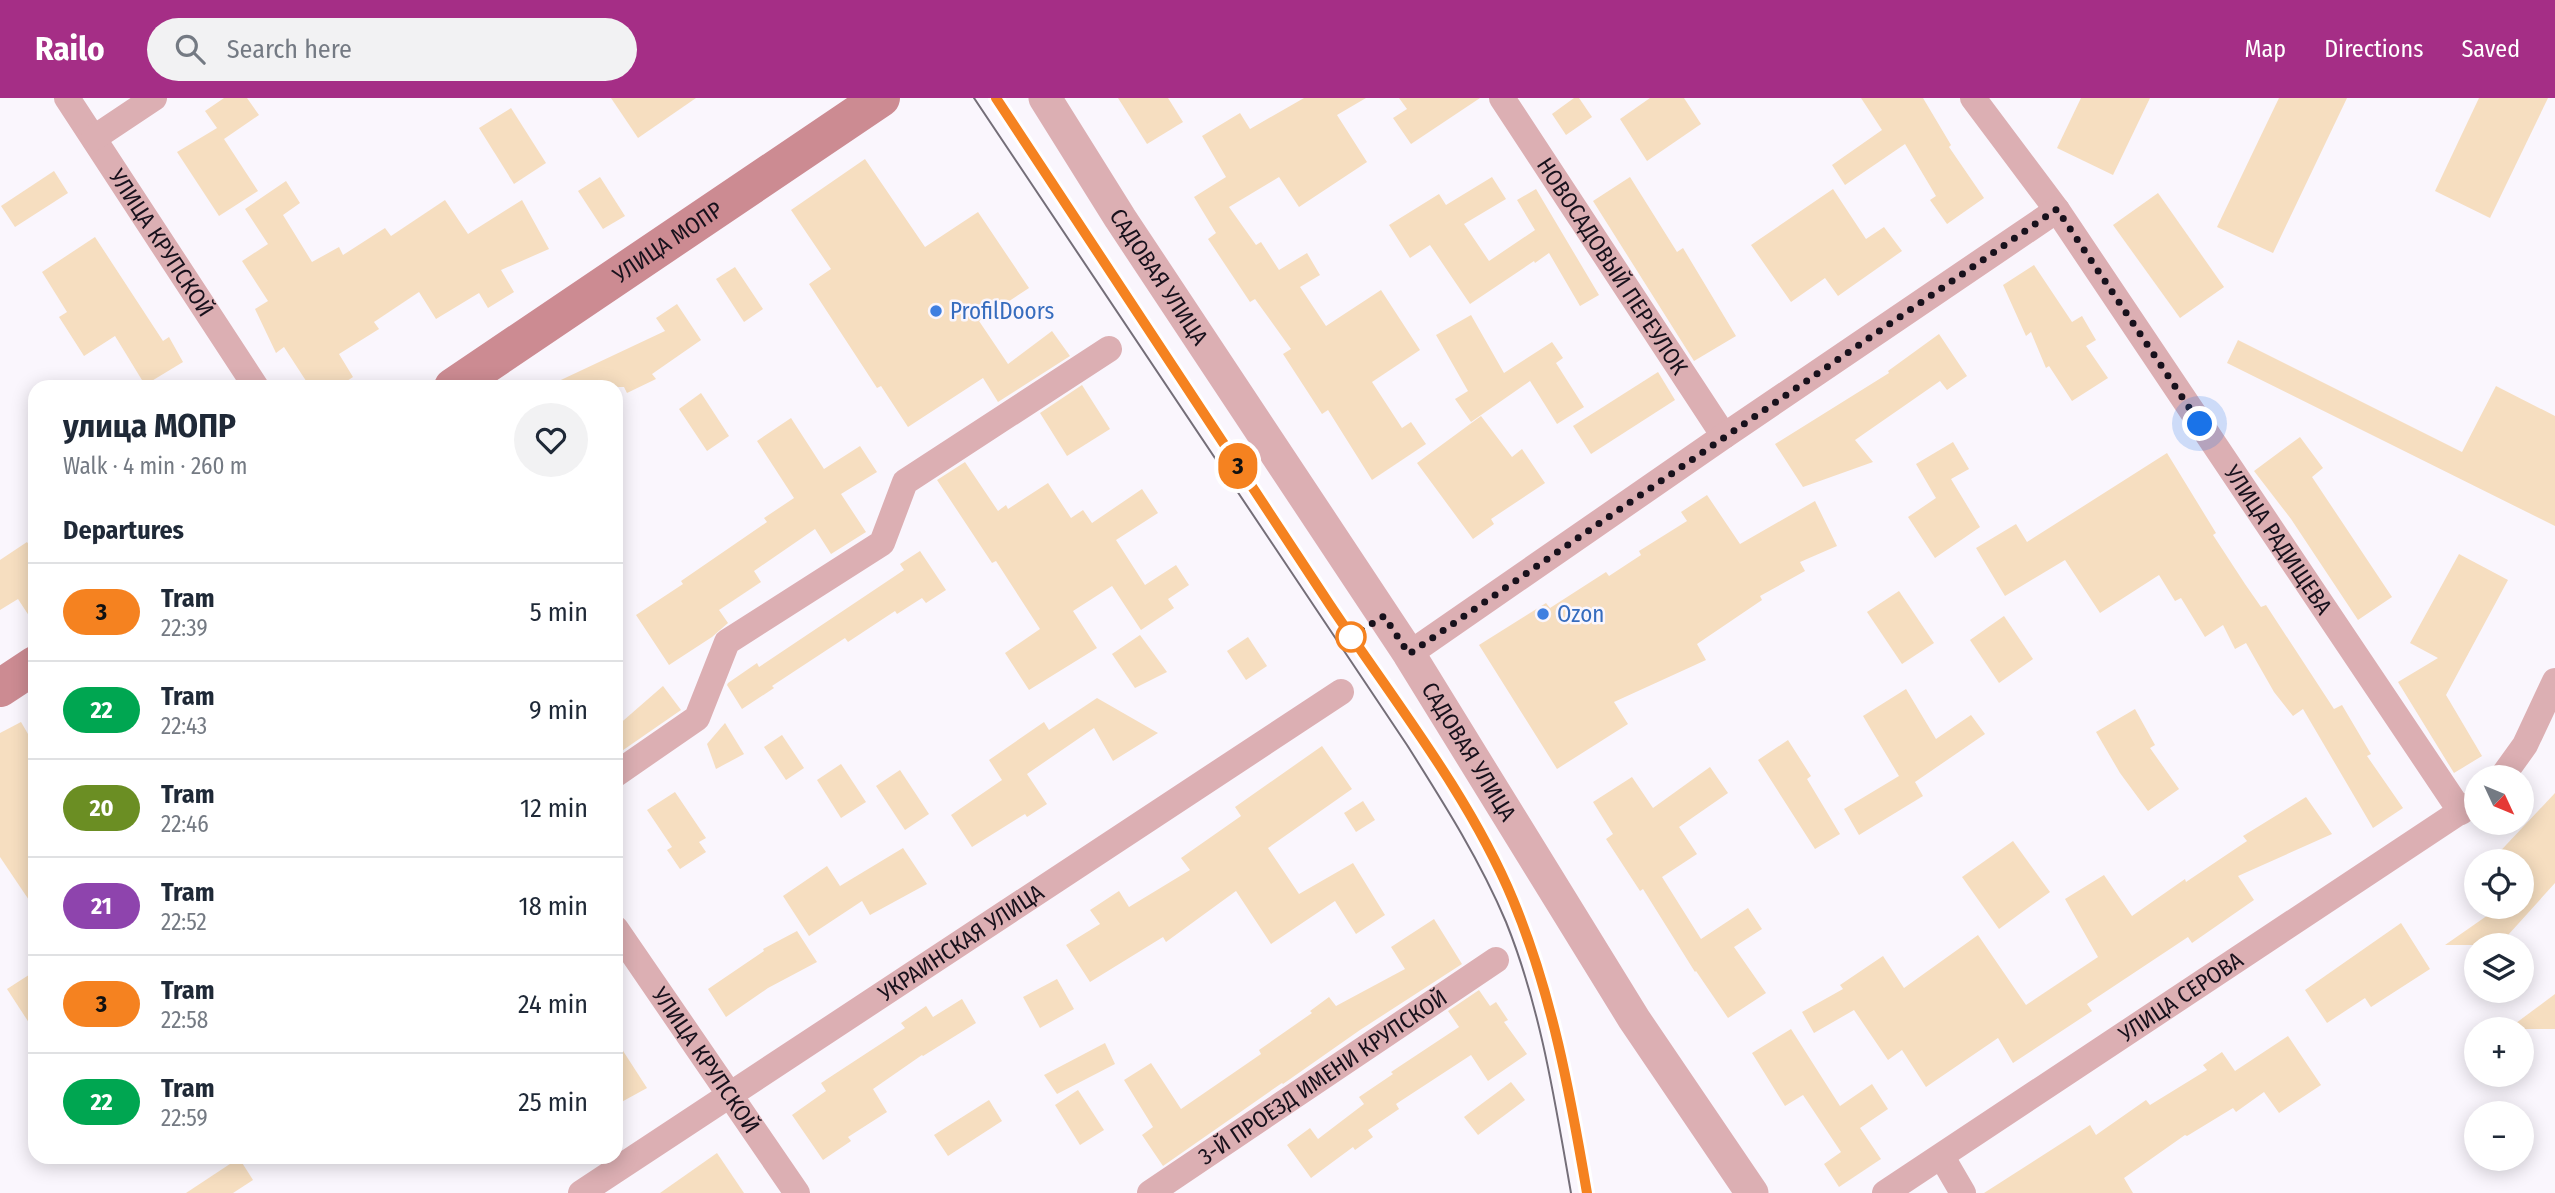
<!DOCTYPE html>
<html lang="en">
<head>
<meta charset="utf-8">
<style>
	body { margin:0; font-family:"Fira Sans Condensed",sans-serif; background:#f2f2f3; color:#1f2937; height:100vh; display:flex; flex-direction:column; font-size:26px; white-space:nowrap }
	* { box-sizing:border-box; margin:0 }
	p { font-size:23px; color:#747a83 }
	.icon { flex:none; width:38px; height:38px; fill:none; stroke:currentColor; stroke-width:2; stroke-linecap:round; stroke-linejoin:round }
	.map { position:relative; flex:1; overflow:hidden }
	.details { position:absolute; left:28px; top:282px; width:595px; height:784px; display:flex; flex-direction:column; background:#fff; border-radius:21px; box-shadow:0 4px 18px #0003 }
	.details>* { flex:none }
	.badge { padding:0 14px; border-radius:23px; font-size:24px; line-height:46px }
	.needle { width:46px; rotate:134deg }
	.buttons { position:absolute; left:2464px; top:667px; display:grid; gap:14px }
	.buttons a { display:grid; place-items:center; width:70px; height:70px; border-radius:50%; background:#fff; box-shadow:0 4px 18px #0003; font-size:35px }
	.you { position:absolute; width:35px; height:35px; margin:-18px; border:5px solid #fff; border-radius:50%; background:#1a73e8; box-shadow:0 0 0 10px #1a73e833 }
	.map>.badge { position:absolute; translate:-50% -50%; box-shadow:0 0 0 4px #fff }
	h2 { padding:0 35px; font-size:26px; line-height:63px }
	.round { display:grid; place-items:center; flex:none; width:74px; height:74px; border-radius:37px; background:#f2f2f3 }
	.headline { display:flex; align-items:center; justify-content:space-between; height:119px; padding:0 35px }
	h1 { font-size:33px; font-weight:700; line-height:52px }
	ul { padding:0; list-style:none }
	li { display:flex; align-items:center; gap:21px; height:98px; padding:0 35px; border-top:2px solid #e0e1e3 }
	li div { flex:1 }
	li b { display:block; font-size:26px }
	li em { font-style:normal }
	li .badge { min-width:77px; font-weight:700; text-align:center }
	header { display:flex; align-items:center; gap:42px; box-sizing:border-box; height:98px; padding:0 35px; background:#a52e86; color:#fff }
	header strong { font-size:33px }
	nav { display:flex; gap:38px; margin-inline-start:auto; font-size:24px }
	.search { width:490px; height:63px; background:#f2f2f3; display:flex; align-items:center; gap:18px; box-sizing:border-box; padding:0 24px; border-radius:38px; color:#747a83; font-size:26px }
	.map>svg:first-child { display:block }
	.building { fill:#f6dec0 }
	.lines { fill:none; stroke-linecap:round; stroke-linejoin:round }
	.minor { stroke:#dcafb3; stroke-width:26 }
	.tertiary { stroke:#dcafb3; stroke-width:33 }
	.secondary { stroke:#cc8b92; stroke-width:38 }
	.tram { stroke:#746e78; stroke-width:2 }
	.line-casing { stroke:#fff; stroke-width:16 }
	.line { stroke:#f58220; stroke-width:10 }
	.walk { stroke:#18111c; stroke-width:7; stroke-dasharray:0 12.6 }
	.shop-dot { fill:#3f7fe0; stroke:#faf6fd; stroke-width:2.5 }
	.stop-dot { fill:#fff; stroke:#f58220; stroke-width:3.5 }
	.labels { text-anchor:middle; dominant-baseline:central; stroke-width:5; stroke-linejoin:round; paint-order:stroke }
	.street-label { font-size:23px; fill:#18111c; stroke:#faf6fd }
	.shop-label { font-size:23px; fill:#366cbe; stroke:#faf6fd; text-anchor:start }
</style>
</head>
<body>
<header>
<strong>Railo</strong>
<div class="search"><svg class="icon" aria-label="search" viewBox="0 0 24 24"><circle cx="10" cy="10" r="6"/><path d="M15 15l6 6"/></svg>Search here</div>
<nav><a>Map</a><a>Directions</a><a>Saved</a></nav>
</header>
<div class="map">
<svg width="2555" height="1095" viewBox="0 0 2555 1095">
	<rect width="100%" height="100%" fill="#faf6fd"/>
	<!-- building -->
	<g class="building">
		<polygon points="224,0 247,0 259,17 224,41 258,93 219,118 177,54 217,30 205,13"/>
		<polygon points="611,0 696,0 638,40"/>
		<polygon points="1118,0 1168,0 1183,24 1147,46"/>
		<polygon points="1304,0 1366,0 1337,17 1367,64 1299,109 1279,79 1229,109 1256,147 1261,144 1279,172 1307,155 1320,177 1300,189 1326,228 1381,192 1420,252 1372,284 1402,330 1411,324 1426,346 1372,382 1328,312 1322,316 1283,256 1291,251 1255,201 1250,204 1208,141 1216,135 1194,99 1226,79 1202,38 1240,15 1250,31"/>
		<polygon points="1399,0 1480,0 1411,46 1393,20 1407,11"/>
		<polygon points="1574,0 1579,0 1592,19 1566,37 1552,16"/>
		<polygon points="1650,0 1684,0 1701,26 1647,63 1620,21"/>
		<polygon points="1861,0 1923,0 1951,47 1949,49 1984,100 1947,126 1930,102 1936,98 1905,46 1845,87 1832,67 1882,32"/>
		<polygon points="2081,0 2150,0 2113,77 2057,50"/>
		<polygon points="2279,0 2347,0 2273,155 2217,129"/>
		<polygon points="2479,0 2548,0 2490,120 2435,93"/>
		<polygon points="511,10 546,65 514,86 479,30"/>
		<polygon points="865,61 925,149 978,114 1029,190 979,223 1008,266 1052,233 1070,258 998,304 983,280 908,329 881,288 877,290 809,186 831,171 791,112"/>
		<polygon points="54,73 68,95 15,129 1,108"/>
		<polygon points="600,79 625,118 603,131 578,93"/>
		<polygon points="1492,79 1506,101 1464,126 1489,163 1535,132 1517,102 1536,91 1599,197 1580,208 1549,155 1535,165 1534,163 1470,206 1430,147 1410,160 1389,127 1439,96 1446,107"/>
		<polygon points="1630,79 1677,154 1683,150 1736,238 1694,263 1593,103"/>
		<polygon points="286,83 300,105 283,117 312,164 339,149 343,157 385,130 391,138 445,102 468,136 522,102 549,151 501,172 514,194 488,210 479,195 436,221 419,194 374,224 379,231 339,256 353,279 338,289 310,289 284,249 276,255 255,211 268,203 242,163 268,146 245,111"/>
		<polygon points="1833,91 1866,141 1884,129 1902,153 1838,198 1825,180 1791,204 1751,147"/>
		<polygon points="2158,95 2224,189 2180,220 2113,127"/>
		<polygon points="95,139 163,243 169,239 183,264 145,287 115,238 84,258 59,219 67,214 42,174"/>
		<polygon points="2034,167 2072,224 2082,218 2096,242 2086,248 2108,280 2072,303 2049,268 2046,270 2031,234 2026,238 2003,187"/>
		<polygon points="735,169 763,211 744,224 716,181"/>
		<polygon points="677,206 701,242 652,276 656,281 627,295 624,289 546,289 665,233 656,220"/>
		<polygon points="1471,217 1504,275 1552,244 1563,260 1556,265 1584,309 1557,326 1530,283 1471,324 1455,301 1468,293 1436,237"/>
		<polygon points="1939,236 1967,278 1947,292 1940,283 1855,342 1873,364 1803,389 1775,346 1889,275 1888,273"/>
		<polygon points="2238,242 2462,354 2496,288 2555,318 2555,428 2227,265"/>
		<polygon points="1658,274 1675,302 1591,356 1573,328"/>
		<polygon points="1082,287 1110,331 1067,358 1040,315"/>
		<polygon points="701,295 729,338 707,353 679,311"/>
		<polygon points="1481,318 1512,359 1522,351 1545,385 1491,421 1494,426 1473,441 1417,365"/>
		<polygon points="791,320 824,371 860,348 877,374 841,396 866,434 831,456 815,431 754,473 761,484 719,512 728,525 712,539 669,567 636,517 683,486 681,483 767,424 764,420 794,400 757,343"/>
		<polygon points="2300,339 2323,370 2312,379 2392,499 2358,522 2291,421 2254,373"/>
		<polygon points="1953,344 1969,371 1951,381 1980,429 1935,460 1908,419 1936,400 1916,366"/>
		<polygon points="2167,355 2216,435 2213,437 2245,486 2261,509 2266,507 2334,611 2342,607 2371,656 2367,658 2403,710 2373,730 2303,611 2293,618 2274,594 2246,545 2235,551 2223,527 2205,539 2181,500 2175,503 2159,477 2100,515 2065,462 2005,498 1976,450 2016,426 2027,444"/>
		<polygon points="965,364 998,413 1006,407 1008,411 1048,385 1071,420 1083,412 1092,425 1142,391 1158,415 1116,442 1145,487 1176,467 1189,487 1168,501 1174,510 1141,532 1112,488 1073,513 1097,550 1029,592 1005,555 1040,531 996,463 992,465 937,382"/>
		<polygon points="1707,397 1740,446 1815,403 1837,448 1800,464 1805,473 1760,498 1762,502 1697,546 1706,562 1614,604 1628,626 1557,671 1479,547 1546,505 1550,510 1606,474 1609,478 1641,457 1639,453 1687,423 1681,414"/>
		<polygon points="27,444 35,456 35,527 18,501 0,512 0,462"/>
		<polygon points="920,453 946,492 926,505 922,500 897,516 895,513 848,544 845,540 772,588 774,590 742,611 727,587 728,585 757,565 759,569 904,472 900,466"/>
		<polygon points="2459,456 2508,482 2446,597 2482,658 2454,675 2398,584 2438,560 2410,545"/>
		<polygon points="1899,493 1934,545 1902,566 1867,514"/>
		<polygon points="2004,518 2033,561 1999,585 1970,542"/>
		<polygon points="1140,537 1167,574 1135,590 1112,556"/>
		<polygon points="1248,539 1267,568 1246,582 1227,553"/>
		<polygon points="663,588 681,612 616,657 616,629"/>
		<polygon points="1906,591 1936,641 1971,617 1985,636 1915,684 1923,698 1859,737 1844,711 1899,678 1863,618"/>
		<polygon points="1097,600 1158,635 1113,663 1094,630 1027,676 1047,706 1027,719 1025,716 972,749 951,717 1002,682 989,662 1044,624 1049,632"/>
		<polygon points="2135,611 2155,647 2150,650 2179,691 2148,713 2120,675 2096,634"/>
		<polygon points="21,624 35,648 35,811 0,759 0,635"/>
		<polygon points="725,625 744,656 716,671 707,646"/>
		<polygon points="782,637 804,670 786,682 764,649"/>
		<polygon points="1788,642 1811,678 1807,681 1840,736 1815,751 1758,662"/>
		<polygon points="1322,648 1352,691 1268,750 1299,796 1353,765 1385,817 1356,836 1335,803 1271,846 1236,793 1166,844 1163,839 1090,884 1066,847 1100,826 1090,812 1119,793 1129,809 1190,772 1181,760 1241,718 1235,709"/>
		<polygon points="841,666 866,704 841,720 817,682"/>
		<polygon points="1710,669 1728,695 1679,729 1697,756 1662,779 1701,841 1748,810 1762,831 1734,849 1766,895 1728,920 1696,873 1695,874 1643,791 1640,793 1606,741 1613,736 1593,704 1632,679 1653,710"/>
		<polygon points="900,672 929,716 905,732 876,688"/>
		<polygon points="675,694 706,740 699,744 706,754 680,771 667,752 672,749 647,712"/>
		<polygon points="2555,695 2555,785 2499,847 2445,847 2501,808 2522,808 2522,763 2491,763"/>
		<polygon points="2306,699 2332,736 2238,778 2254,802 2192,845 2188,839 2087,906 2092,913 2013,965 1998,940 1926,989 1902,952 1888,962 1854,912 1814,935 1802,914 1843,891 1840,887 1883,858 1904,890 1978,837 2026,907 2098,859 2065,801 2104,777 2132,818 2185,781 2186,784 2247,743 2243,738"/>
		<polygon points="1363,703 1375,722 1356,734 1344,715"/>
		<polygon points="2013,743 2050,794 1999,831 1962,779"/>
		<polygon points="903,750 927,786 870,817 862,803 809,838 783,798 827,768 840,788"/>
		<polygon points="1434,821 1462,866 1360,932 1283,986 1282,985 1163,1068 1142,1037 1153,1029 1124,982 1151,965 1181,1011 1261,956 1259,952 1312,915 1310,913 1329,899 1336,908 1405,871 1391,849"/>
		<polygon points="2401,825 2430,871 2371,909 2365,900 2327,925 2305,892"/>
		<polygon points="797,833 817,864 768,890 726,919 708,891 764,853 763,851"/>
		<polygon points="35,873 35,934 7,891"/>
		<polygon points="1057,881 1074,911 1040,930 1023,899"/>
		<polygon points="1479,892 1490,908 1496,904 1508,922 1504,924 1527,956 1488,983 1471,957 1396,1006 1399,1011 1368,1032 1373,1039 1355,1052 1353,1049 1311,1080 1287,1047 1310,1030 1318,1041 1364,1006 1359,999 1393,976 1391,974 1459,929 1448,913"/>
		<polygon points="2555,896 2555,931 2508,931"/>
		<polygon points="962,901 976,925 923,958 922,957 873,991 887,1014 848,1039 851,1043 823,1062 792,1017 826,993 821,985 905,930 901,925 926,908 933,919"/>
		<polygon points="1791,931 1840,1008 1872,986 1888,1011 1860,1030 1881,1061 1839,1089 1824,1066 1841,1054 1803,997 1785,1008 1752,955"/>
		<polygon points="2288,938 2321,987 2279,1015 2264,994 2236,1014 2233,1010 2187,1038 2185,1037 2124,1080 2133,1095 1984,1095 2090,1027 2096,1037 2146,1002 2150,1007 2207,972 2203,967 2222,954 2235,973"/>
		<polygon points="616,942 647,990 616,1007"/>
		<polygon points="1105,945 1115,966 1057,996 1044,977"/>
		<polygon points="1511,984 1525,1002 1478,1037 1464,1019"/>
		<polygon points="1078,992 1104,1032 1080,1047 1055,1007"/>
		<polygon points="989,1002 1002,1023 948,1058 934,1037"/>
		<polygon points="717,1055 744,1095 660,1095"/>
		<polygon points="239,1060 253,1082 233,1095 186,1095"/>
	</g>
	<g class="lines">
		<!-- minor -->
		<g class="minor">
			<path id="s1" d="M 67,0 L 256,289"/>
			<path id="s2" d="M 1502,0 L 1724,338"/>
			<path id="s3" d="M 1973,0 L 2057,112 L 2461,714"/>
			<polyline points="94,40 154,0"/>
			<polyline points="1409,556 1724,338 2057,112"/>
			<polyline points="616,676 697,620 727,544 882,445 905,384 1109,251"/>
			<polyline points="2502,679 2525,647 2555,583"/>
			<path id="s4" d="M 616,831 L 797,1095"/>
			<polyline points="1942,1059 1963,1095"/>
			<path id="s5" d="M 581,1095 L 1341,594"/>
			<path id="s6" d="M 1150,1095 L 1496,862"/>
			<path id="s7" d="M 1885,1095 L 2476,703"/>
		</g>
		<!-- tertiary -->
		<path class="tertiary" id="s8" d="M 1045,0 L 1120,120 L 1409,556 L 1634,921 L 1752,1095"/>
		<!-- secondary -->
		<g class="secondary">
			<path id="s9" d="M 453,289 L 881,0"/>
			<polyline points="0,590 35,567"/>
		</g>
		<!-- tram -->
		<g class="tram">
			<path d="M 974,0 L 1407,647 C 1443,704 1480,762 1506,824 C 1541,911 1555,1004 1571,1095"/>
			<polyline points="996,0 1218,338 1420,640 1479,735 1512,800 1542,882 1566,975 1587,1095"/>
		</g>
	</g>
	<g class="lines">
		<!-- line casing -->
		<g class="line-casing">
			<path id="line" d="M 996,0 C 1106,169 1218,338 1330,507 C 1392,600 1470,698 1513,802 C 1552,896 1570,995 1587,1095"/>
		</g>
		<!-- line -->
		<use href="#line" class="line"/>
		<!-- walk -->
		<polyline class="walk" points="1351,539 1384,518 1409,556 2057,111 2200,326"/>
	</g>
	<!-- markers -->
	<g class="shop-dot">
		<circle cx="936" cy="213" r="7"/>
		<circle cx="1543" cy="516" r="7"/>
	</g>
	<circle class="stop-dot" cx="1351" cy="539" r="14"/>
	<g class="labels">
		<!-- street labels -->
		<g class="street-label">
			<text stroke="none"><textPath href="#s1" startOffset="173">УЛИЦА КРУПСКОЙ</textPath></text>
			<text stroke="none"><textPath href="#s9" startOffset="259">УЛИЦА МОПР</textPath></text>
			<text stroke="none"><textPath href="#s2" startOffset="201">НОВОСАДОВЫЙ ПЕРЕУЛОК</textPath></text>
			<text stroke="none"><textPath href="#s8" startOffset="212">САДОВАЯ УЛИЦА</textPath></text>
			<text stroke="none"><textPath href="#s3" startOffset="537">УЛИЦА РАДИЩЕВА</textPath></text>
			<text stroke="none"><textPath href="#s8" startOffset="779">САДОВАЯ УЛИЦА</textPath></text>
			<text stroke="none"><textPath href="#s5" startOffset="455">УКРАИНСКАЯ УЛИЦА</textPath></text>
			<text stroke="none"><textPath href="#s7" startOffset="355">УЛИЦА СЕРОВА</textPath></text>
			<text stroke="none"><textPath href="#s4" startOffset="159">УЛИЦА КРУПСКОЙ</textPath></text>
			<text stroke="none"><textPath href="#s6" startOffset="208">3-Й ПРОЕЗД ИМЕНИ КРУПСКОЙ</textPath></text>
		</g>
		<!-- shop labels -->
		<g class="shop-label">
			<text x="950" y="213">ProfilDoors</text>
			<text x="1557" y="516">Ozon</text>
		</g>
	</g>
</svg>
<div class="buttons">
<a><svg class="needle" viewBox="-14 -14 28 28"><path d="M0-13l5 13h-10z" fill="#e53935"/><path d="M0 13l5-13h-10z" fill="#747a83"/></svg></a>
<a><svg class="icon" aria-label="locate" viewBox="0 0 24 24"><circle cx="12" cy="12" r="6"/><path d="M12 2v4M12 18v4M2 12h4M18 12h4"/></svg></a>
<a><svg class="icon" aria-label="layers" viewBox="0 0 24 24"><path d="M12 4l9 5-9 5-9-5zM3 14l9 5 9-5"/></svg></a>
<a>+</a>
<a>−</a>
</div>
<div class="you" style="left:2200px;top:326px"></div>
<b class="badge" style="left:1238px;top:368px;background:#f58220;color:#111">3</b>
<section class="details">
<div class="headline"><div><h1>улица МОПР</h1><p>Walk · 4 min · 260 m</p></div><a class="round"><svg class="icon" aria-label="heart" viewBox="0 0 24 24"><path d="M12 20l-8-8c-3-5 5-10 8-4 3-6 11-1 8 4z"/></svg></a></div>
<h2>Departures</h2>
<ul>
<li><span class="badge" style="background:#f58220;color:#111">3</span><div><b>Tram</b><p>22:39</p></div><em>5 min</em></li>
<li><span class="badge" style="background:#00a651;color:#fff">22</span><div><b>Tram</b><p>22:43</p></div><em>9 min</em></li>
<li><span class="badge" style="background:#6b8e23;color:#fff">20</span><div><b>Tram</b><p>22:46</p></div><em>12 min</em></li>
<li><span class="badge" style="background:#8e44ad;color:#fff">21</span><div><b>Tram</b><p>22:52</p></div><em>18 min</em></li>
<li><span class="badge" style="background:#f58220;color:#111">3</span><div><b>Tram</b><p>22:58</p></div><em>24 min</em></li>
<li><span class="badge" style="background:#00a651;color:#fff">22</span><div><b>Tram</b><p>22:59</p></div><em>25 min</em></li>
</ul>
</section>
</div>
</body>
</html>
